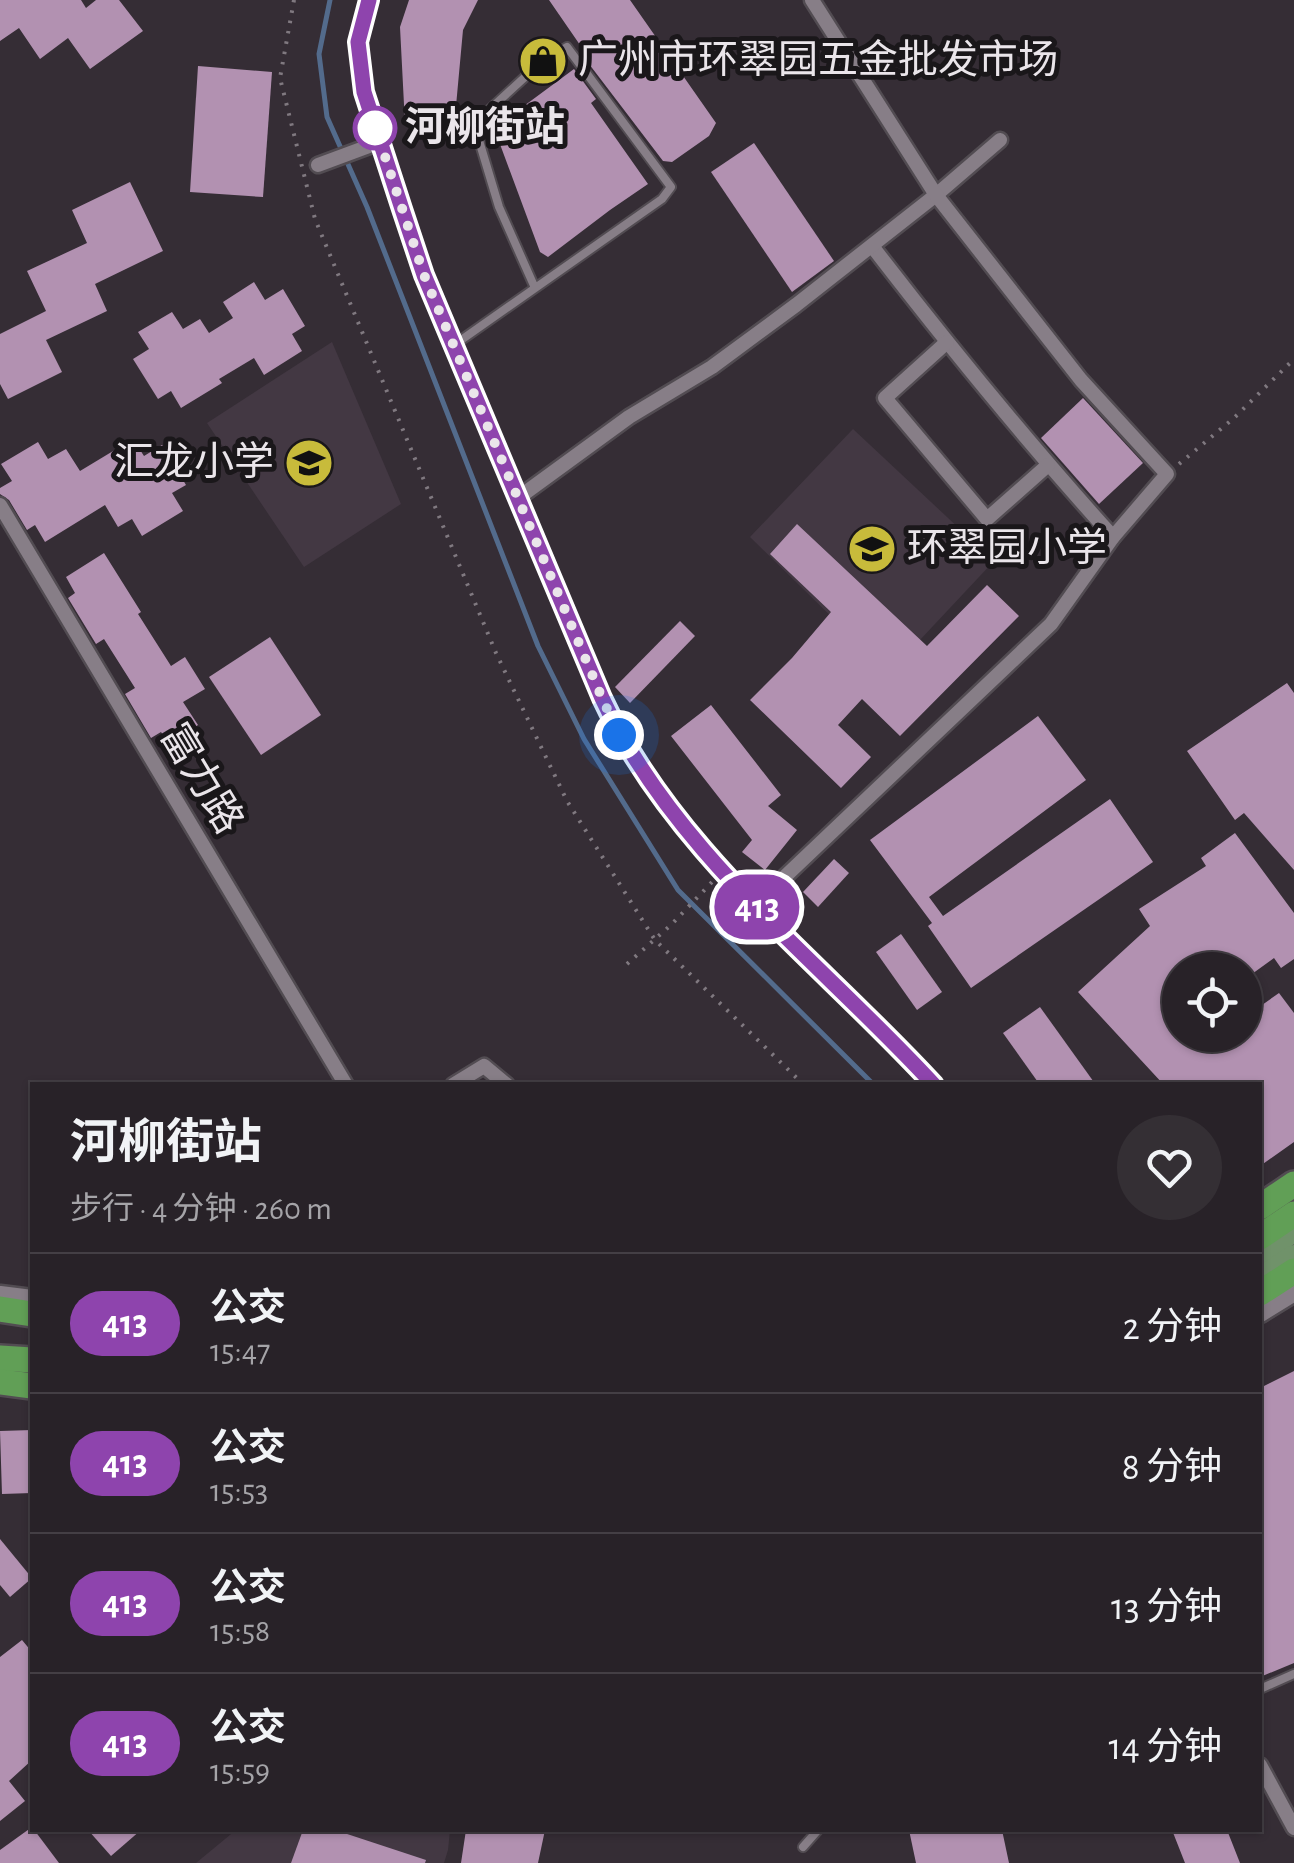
<!DOCTYPE html>
<html lang="zh">
<head>
<meta charset="utf-8">
<style>
	body { margin:0; font-family:"Alegreya Sans","Noto Sans SC",sans-serif; background:#342f34; color:#f1f3f6; height:100vh; display:flex; flex-direction:column; font-size:38px; white-space:nowrap }
	* { box-sizing:border-box; margin:0 }
	p { font-size:32px; color:#a5a4a8 }
	.icon { flex:none; width:55px; height:55px; fill:none; stroke:currentColor; stroke-width:2; stroke-linecap:round; stroke-linejoin:round }
	.map { position:relative; flex:1; overflow:hidden }
	.details { position:absolute; left:30px; top:1082px; width:1232px; height:750px; display:flex; flex-direction:column; background:#282228; border-radius:0px; box-shadow:0 2px 8px #0004,0 0 0 2px #443f45 }
	.details>* { flex:none }
	.badge { padding:0 20px; border-radius:32px; font-size:35px; line-height:65px }
	.controls { position:absolute; left:1162px; top:952px; display:grid; gap:20px }
	.controls a { display:grid; place-items:center; width:100px; height:100px; border-radius:50%; background:#282228; box-shadow:0 2px 8px #0004,0 0 0 2px #443f45; font-size:50px }
	.you { position:absolute; width:50px; height:50px; margin:-25px; border:8px solid #fff; border-radius:50%; background:#1a73e8; box-shadow:0 0 0 15px #1a73e833 }
	.map>.badge { position:absolute; translate:-50% -50%; box-shadow:0 0 0 5px #fff }
	.round { display:grid; place-items:center; flex:none; width:105px; height:105px; border-radius:52px; background:#342f34 }
	.head { display:flex; align-items:center; justify-content:space-between; height:170px; padding:0 40px }
	h1 { font-size:48px; font-weight:700; line-height:75px }
	ul { padding:0; list-style:none }
	li { display:flex; align-items:center; gap:30px; height:140px; padding:0 40px; border-top:2px solid #443f45 }
	li div { flex:1 }
	li b { display:block; font-size:38px }
	li em { font-style:normal }
	li .badge { min-width:110px; font-weight:700; text-align:center }
	.map>svg:first-child { display:block }
	.built { fill:#433843 }
	.lines { fill:none; stroke-linecap:round; stroke-linejoin:round }
	.stream { stroke:#536b8c; stroke-width:5 }
	.building { fill:#b291b1 }
	.lane-casing { stroke:#524c52; stroke-width:12 }
	.street-casing { stroke:#524c52; stroke-width:19 }
	.secondary-casing { stroke:#524c52; stroke-width:25 }
	.primary-casing { stroke:#524c52; stroke-width:28 }
	.highway-casing { stroke:#524c52; stroke-width:30 }
	.path { stroke:#807980; stroke-width:4; stroke-dasharray:2.5 8; stroke-linecap:butt }
	.lane { stroke:#877e87; stroke-width:8 }
	.street { stroke:#877e87; stroke-width:14 }
	.secondary { stroke:#877e87; stroke-width:20 }
	.primary { stroke:#70926a; stroke-width:22 }
	.highway { stroke:#619f56; stroke-width:25 }
	.line-casing { stroke:#fff; stroke-width:22 }
	.line { stroke:#8e44ad; stroke-width:15 }
	.walk { stroke:#eae5ea; stroke-width:10; stroke-dasharray:0 18 }
	.stop-dot { fill:#fff; stroke:#8e44ad; stroke-width:5 }
	.labels { text-anchor:middle; dominant-baseline:central; stroke-width:10; stroke-linejoin:round; paint-order:stroke }
	.poi-label { font-size:40px; fill:#eae5ea; stroke:#1a171a; text-anchor:start }
	.stop-label { font-size:40px; font-weight:bold; fill:#eae5ea; stroke:#1a171a; text-anchor:start }
	.street-label { font-size:40px; fill:#eae5ea; stroke:#1a171a }
</style>
</head>
<body>
<div class="map">
<svg width="1294" height="1863" viewBox="0 0 1294 1863">
	<rect width="100%" height="100%" fill="#352d35"/>
	<!-- built -->
	<g class="built">
		<polygon points="332,342 401,504 304,567 207,423"/>
		<polygon points="853,429 994,561 889,673 750,537"/>
		<polygon points="236,1830 450,1830 448,1850 444,1863 196,1863"/>
	</g>
	<g class="lines">
		<!-- stream -->
		<polyline class="stream" points="330,0 319,54 327,117 367,207 538,646 584,739 678,890 874,1085"/>
	</g>
	<!-- building -->
	<g class="building">
		<polygon points="0,0 81,0 86,8 96,0 119,0 143,31 90,69 68,38 40,59 19,28 0,41"/>
		<polygon points="409,0 478,0 463,30 456,106 405,124 400,27"/>
		<polygon points="549,0 630,0 716,123 709,136 672,162 663,161 586,60 589,58"/>
		<polygon points="198,66 272,72 263,197 190,192"/>
		<polygon points="574,69 596,99 591,103 648,184 610,210 548,257 540,252 494,128"/>
		<polygon points="754,143 834,261 792,292 711,172"/>
		<polygon points="130,182 163,251 95,284 107,311 46,340 62,372 8,399 0,384 0,334 46,311 27,271 87,243 72,210"/>
		<polygon points="254,282 265,300 283,289 305,326 292,334 302,351 264,375 254,358 219,379 222,383 181,408 171,391 158,399 133,359 149,349 138,332 172,312 183,329 200,319 209,333 233,318 223,302"/>
		<polygon points="1083,398 1143,463 1099,504 1041,438"/>
		<polygon points="133,439 144,456 162,445 186,485 172,493 183,511 142,536 132,519 118,527 105,505 45,542 35,525 27,530 9,500 0,494 0,488 12,481 1,464 38,442 48,459 66,449 80,471"/>
		<polygon points="797,524 927,646 987,585 1019,616 900,736 862,699 838,725 871,757 841,788 750,700 792,658 831,612 770,554"/>
		<polygon points="104,553 141,612 138,614 171,666 185,657 205,689 183,702 198,725 169,744 161,732 151,738 125,694 135,688 104,639 96,644 68,598 75,593 66,577"/>
		<polygon points="680,621 695,636 630,703 615,687"/>
		<polygon points="270,637 321,715 261,755 209,677"/>
		<polygon points="1287,683 1294,693 1294,870 1244,813 1235,820 1187,751"/>
		<polygon points="711,705 781,795 768,806 797,830 765,870 742,852 752,840 671,736"/>
		<polygon points="1038,716 1086,780 929,897 943,916 1110,799 1153,862 971,988 928,926 932,923 870,840"/>
		<polygon points="1235,833 1294,913 1294,959 1281,968 1274,958 1245,979 1245,970 1180,970 1180,1035 1245,1035 1245,1017 1279,993 1294,1013 1294,1142 1260,1166 1260,1085 1164,1085 1078,992 1150,926 1139,909 1206,866 1201,858"/>
		<polygon points="834,859 849,873 818,907 803,892"/>
		<polygon points="901,934 942,992 917,1010 876,952"/>
		<polygon points="1040,1007 1096,1085 1040,1085 1003,1033"/>
		<polygon points="1294,1371 1294,1663 1260,1677 1260,1388"/>
		<polygon points="32,1430 32,1493 2,1494 0,1431"/>
		<polygon points="0,1539 32,1578 10,1597 0,1585"/>
		<polygon points="22,1640 32,1652 32,1760 9,1781 25,1801 0,1821 0,1657"/>
		<polygon points="32,1827 59,1863 0,1863 0,1850"/>
		<polygon points="88,1830 141,1830 111,1856"/>
		<polygon points="303,1830 335,1830 426,1860 425,1863 291,1863"/>
		<polygon points="466,1830 545,1830 538,1863 461,1863"/>
		<polygon points="909,1830 1002,1830 1009,1863 916,1863"/>
		<polygon points="1172,1830 1227,1830 1240,1863 1185,1863"/>
	</g>
	<g class="lines">
		<!-- lane casing -->
		<g class="lane-casing">
			<g id="lane">
				<polyline points="454,345 662,199 671,187 567,47 538,65 474,124 499,207 535,288"/>
				<polyline points="1260,1689 1294,1674"/>
				<polyline points="803,1847 818,1830"/>
			</g>
		</g>
		<!-- street casing -->
		<g class="street-casing">
			<g id="street">
				<path d="M 369,0 L 359,42 L 364,92 L 424,275 L 602,698 C 676,854 819,961 934,1085"/>
				<polyline points="318,165 380,142"/>
				<path d="M 872,246 C 949,346 1028,443 1113,537"/>
				<polyline points="947,342 885,398 987,519 1048,465"/>
				<polyline points="518,498 629,417 712,367 796,305 936,195 1000,140"/>
				<polyline points="0,505 346,1085"/>
				<polyline points="755,905 1051,624 1113,537 1167,474 1081,380 936,195 812,0"/>
				<polyline points="453,1085 484,1066 507,1085"/>
				<polyline points="1260,1765 1294,1828"/>
			</g>
		</g>
		<!-- secondary casing -->
		<g class="secondary-casing">
			<g id="secondary">
				<polyline points="0,1296 32,1300"/>
				<polyline points="1260,1312 1294,1291"/>
			</g>
		</g>
		<!-- primary casing -->
		<g class="primary-casing">
			<g id="primary">
				<polyline points="1260,1254 1294,1231"/>
				<polyline points="1260,1278 1294,1256"/>
			</g>
		</g>
		<!-- highway casing -->
		<g class="highway-casing">
			<g id="highway">
				<polyline points="1260,1207 1294,1184"/>
				<polyline points="1260,1237 1294,1214"/>
				<polyline points="1260,1293 1294,1271"/>
				<polyline points="0,1309 32,1314"/>
				<polyline points="0,1358 32,1360"/>
				<polyline points="0,1382 32,1386"/>
			</g>
		</g>
		<!-- path -->
		<g class="path">
			<polyline points="294,0 280,78 315,219 496,653 567,801 655,940 804,1085"/>
			<polyline points="1179,464 1234,418 1294,359"/>
			<polyline points="627,964 672,924 713,881"/>
		</g>
		<!-- lane -->
		<use href="#lane" class="lane"/>
		<!-- street -->
		<use href="#street" class="street"/>
		<!-- secondary -->
		<use href="#secondary" class="secondary"/>
		<!-- primary -->
		<use href="#primary" class="primary"/>
		<!-- highway -->
		<use href="#highway" class="highway"/>
	</g>
	<g class="lines">
		<!-- line casing -->
		<g class="line-casing">
			<path id="line" d="M 369,0 L 358,42 L 364,92 L 402,209 L 424,275 L 602,698 C 675,854 820,961 934,1085"/>
		</g>
		<!-- line -->
		<use href="#line" class="line"/>
		<!-- walk -->
		<polyline class="walk" points="375,128 372,117 424,275 602,698 619,735"/>
	</g>
	<!-- icons -->
	<defs>
		<g id="shop-disc" transform="scale(2.5)"><circle r="9.5" fill="#c8bb3b" stroke="#1a171a"/><path d="M-5-2.5h2.3a2.7 3.5 0 0 1 5.4 0H5L5.5 6h-11ZM-1.5-2.5h3a1.5 2.3 0 0 0-3 0Z" fill="#111"/></g>
		<g id="school-disc" transform="scale(2.5)"><circle r="9.5" fill="#c8bb3b" stroke="#1a171a"/><path d="M0-5L7-2L0 1L-7-2ZM-4 1L0 2.5L4 1V4Q0 6-4 4Z" fill="#111"/></g>
	</defs>
	<g fill-rule="evenodd">
		<use href="#shop-disc" x="543" y="61"/>
		<use href="#school-disc" x="309" y="463"/>
		<use href="#school-disc" x="872" y="549"/>
	</g>
	<!-- markers -->
	<circle class="stop-dot" cx="375" cy="128" r="20"/>
	<g class="labels">
		<!-- poi labels -->
		<g class="poi-label">
			<text x="578" y="61">广州市环翠园五金批发市场</text>
			<text x="274" y="463" text-anchor="end">汇龙小学</text>
			<text x="907" y="549">环翠园小学</text>
		</g>
		<!-- stop labels -->
		<g class="stop-label">
			<text x="405" y="128">河柳街站</text>
		</g>
		<!-- street labels -->
		<g class="street-label">
			<text transform="translate(201 779) rotate(59)">富力路</text>
		</g>
	</g>
</svg>
<div class="controls">
<a><svg class="icon" aria-label="locate" viewBox="0 0 24 24"><circle cx="12" cy="12" r="6"/><path d="M12 2v4M12 18v4M2 12h4M18 12h4"/></svg></a>
</div>
<div class="you" style="left:619px;top:735px"></div>
<b class="badge" style="left:757px;top:907px;background:#8e44ad;color:#fff">413</b>
<section class="details">
<div class="head"><div><h1>河柳街站</h1><p>步行 · 4 分钟 · 260 m</p></div><a class="round"><svg class="icon" aria-label="heart" viewBox="0 0 24 24"><path d="M12 20l-8-8c-3-5 5-10 8-4 3-6 11-1 8 4z"/></svg></a></div>
<ul>
<li><span class="badge" style="background:#8e44ad;color:#fff">413</span><div><b>公交</b><p>15:47</p></div><em>2 分钟</em></li>
<li><span class="badge" style="background:#8e44ad;color:#fff">413</span><div><b>公交</b><p>15:53</p></div><em>8 分钟</em></li>
<li><span class="badge" style="background:#8e44ad;color:#fff">413</span><div><b>公交</b><p>15:58</p></div><em>13 分钟</em></li>
<li><span class="badge" style="background:#8e44ad;color:#fff">413</span><div><b>公交</b><p>15:59</p></div><em>14 分钟</em></li>
</ul>
</section>
</div>
</body>
</html>
